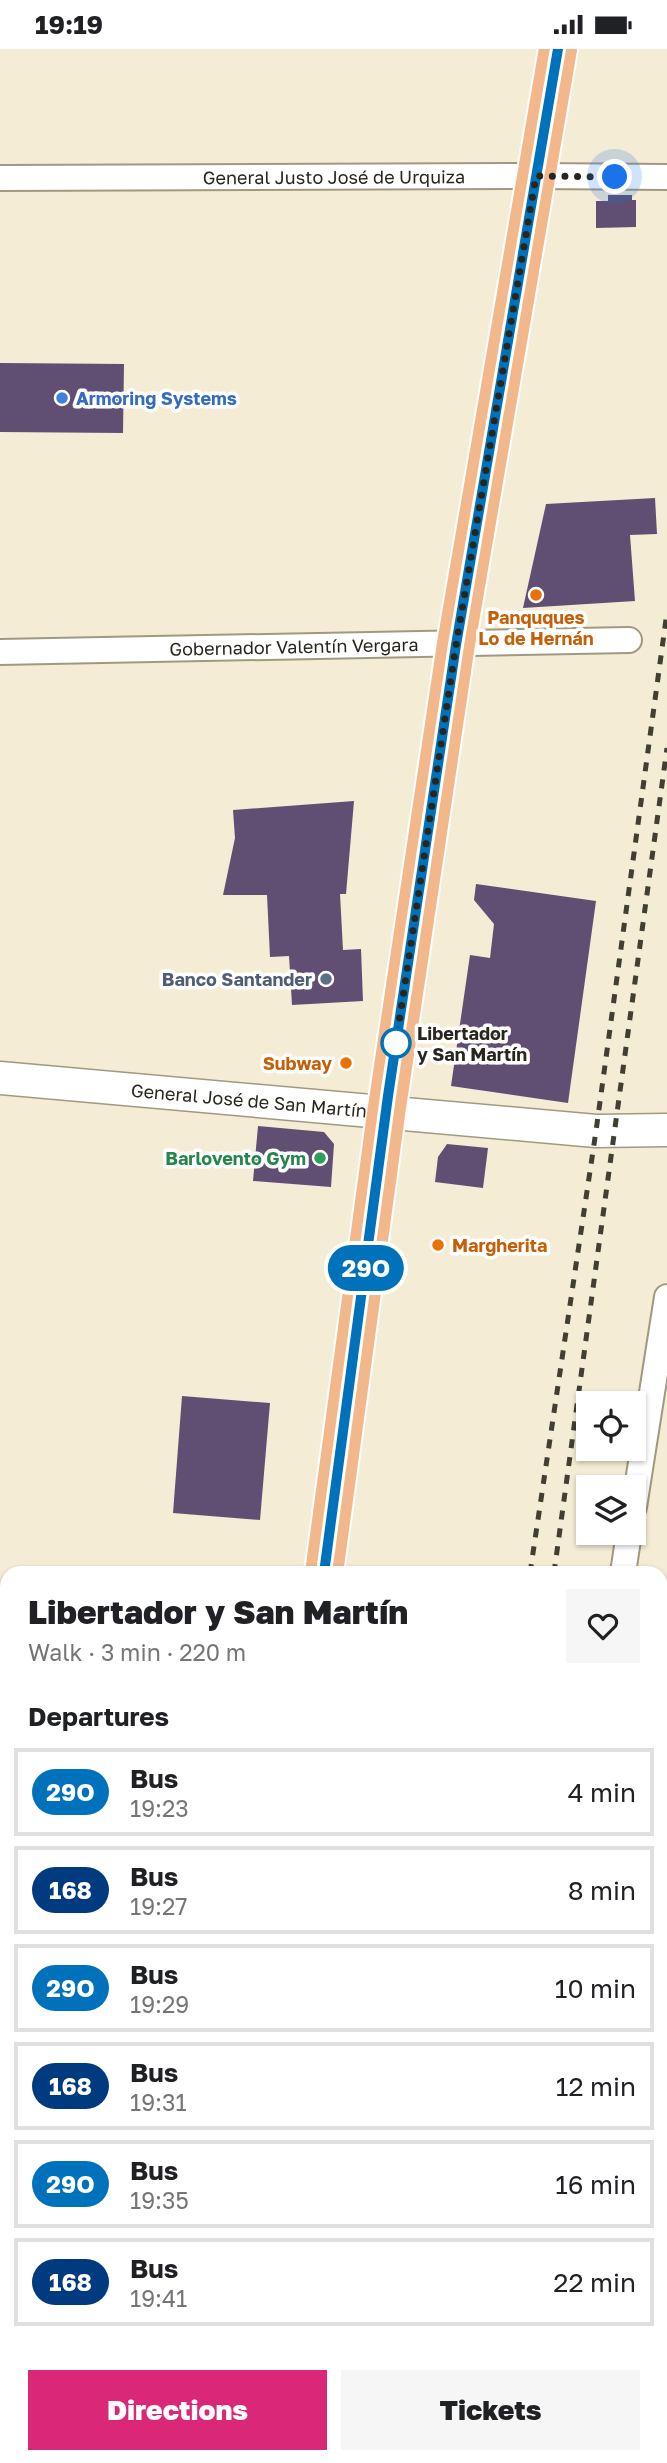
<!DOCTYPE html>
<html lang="en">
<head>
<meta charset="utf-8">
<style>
	body { margin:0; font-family:"Golos Text",sans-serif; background:#f6f6f6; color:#202124; height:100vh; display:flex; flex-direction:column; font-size:26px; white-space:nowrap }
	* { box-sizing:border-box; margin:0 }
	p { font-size:23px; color:#757577 }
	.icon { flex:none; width:38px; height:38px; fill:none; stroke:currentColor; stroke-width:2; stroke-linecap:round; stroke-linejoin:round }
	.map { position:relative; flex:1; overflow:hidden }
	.sheet { position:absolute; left:0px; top:1517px; width:668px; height:898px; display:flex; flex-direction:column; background:#fff; border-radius:21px 21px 0 0; box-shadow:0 2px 5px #0004 }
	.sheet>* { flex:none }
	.badge { padding:0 14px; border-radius:23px; font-size:24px; line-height:46px }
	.buttons { position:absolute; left:576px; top:1342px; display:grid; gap:14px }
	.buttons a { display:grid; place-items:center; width:70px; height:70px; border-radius:0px; background:#fff; box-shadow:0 2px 5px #0004; font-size:35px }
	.you { position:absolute; width:35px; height:35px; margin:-18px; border:5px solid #fff; border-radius:50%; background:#1a73e8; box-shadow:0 0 0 10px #1a73e833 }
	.map>.badge { position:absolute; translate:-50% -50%; box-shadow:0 0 0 4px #fff }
	h2 { padding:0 28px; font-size:26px; line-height:63px }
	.round { display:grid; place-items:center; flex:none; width:74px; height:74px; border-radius:0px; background:#f6f6f6 }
	.headline { display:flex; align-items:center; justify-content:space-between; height:119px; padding:0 28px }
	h1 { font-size:33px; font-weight:800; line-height:52px }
	.action { display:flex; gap:14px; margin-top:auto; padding:14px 28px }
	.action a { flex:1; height:80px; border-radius:0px; background:#db2777; color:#fff; font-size:28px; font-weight:800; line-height:80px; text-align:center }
	.action a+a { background:#f6f6f6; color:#202124 }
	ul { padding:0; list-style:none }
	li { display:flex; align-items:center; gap:21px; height:88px; margin:0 14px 10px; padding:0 14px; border:4px solid #e0e0e0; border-radius:0px }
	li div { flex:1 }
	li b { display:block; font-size:26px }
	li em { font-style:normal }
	li .badge { min-width:77px; font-weight:700; text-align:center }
	.status { display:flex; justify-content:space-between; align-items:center; height:49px; padding:0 35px; background:#fff; direction:ltr }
	.status svg { height:19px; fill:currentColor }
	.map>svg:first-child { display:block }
	.pitch { fill:#bee9cb }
	.building { fill:#604f72 }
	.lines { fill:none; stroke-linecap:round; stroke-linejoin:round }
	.service-casing { stroke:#a09982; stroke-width:16 }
	.minor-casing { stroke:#a09982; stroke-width:28 }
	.tertiary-casing { stroke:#a09982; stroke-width:35 }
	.primary-casing { stroke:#fff; stroke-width:42 }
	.path { stroke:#a29c8a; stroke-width:4.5; stroke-dasharray:2 5; stroke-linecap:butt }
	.service { stroke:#fff; stroke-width:12 }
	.minor { stroke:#fff; stroke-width:24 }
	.tertiary { stroke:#fff; stroke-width:32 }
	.primary { stroke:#f2b88c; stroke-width:38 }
	.rail { stroke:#413e33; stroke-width:5; stroke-dasharray:9 9; stroke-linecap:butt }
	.line-casing { stroke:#fff; stroke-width:16 }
	.line { stroke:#0072bc; stroke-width:10 }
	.walk { stroke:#28251c; stroke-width:7; stroke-dasharray:0 12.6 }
	.shop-dot { fill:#3f7fe0; stroke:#fff; stroke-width:2.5 }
	.food-dot { fill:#e8710a; stroke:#fff; stroke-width:2.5 }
	.service-dot { fill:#5c6f8a; stroke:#fff; stroke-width:2.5 }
	.stop-dot { fill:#fff; stroke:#0072bc; stroke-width:3.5 }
	.leisure-dot { fill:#2e9e5b; stroke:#fff; stroke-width:2.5 }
	.labels { text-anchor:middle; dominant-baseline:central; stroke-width:7; stroke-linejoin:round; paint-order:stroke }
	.street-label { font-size:18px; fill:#28251c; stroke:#fff }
	.shop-label { font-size:18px; font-weight:bold; fill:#366cbe; stroke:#fff; text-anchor:start }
	.food-label { font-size:18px; font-weight:bold; fill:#c56008; stroke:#fff }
	.service-label { font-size:18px; font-weight:bold; fill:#4e5e75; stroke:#fff; text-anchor:end }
	.stop-label { font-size:18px; font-weight:bold; fill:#28251c; stroke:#fff; text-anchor:start }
	.leisure-label { font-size:18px; font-weight:bold; fill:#27864d; stroke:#fff; text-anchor:end }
</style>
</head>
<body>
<div class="status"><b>19:19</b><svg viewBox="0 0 49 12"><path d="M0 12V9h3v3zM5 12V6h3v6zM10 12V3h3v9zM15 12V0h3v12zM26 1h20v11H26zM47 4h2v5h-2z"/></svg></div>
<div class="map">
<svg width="667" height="2414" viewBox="0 0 667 2414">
	<rect width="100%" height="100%" fill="#f4ecd4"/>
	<!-- pitch -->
	<polygon class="pitch" points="662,1815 667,1816 667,2160 662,2159"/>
	<!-- building -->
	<g class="building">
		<polygon points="608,146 632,146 632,151 636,151 636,178 596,179 596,152 608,152"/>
		<polygon points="0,314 124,315 123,384 0,383"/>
		<polygon points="655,449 657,485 630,486 635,552 523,559 546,455"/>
		<polygon points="354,752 346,845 340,845 343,901 361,900 363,952 292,956 289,907 270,908 267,846 223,846 235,789 233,761"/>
		<polygon points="476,835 596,852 568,1054 451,1037 470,906 490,909 494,875 474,851"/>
		<polygon points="258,1077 324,1083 334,1095 331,1138 253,1132"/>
		<polygon points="447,1095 488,1099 483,1139 435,1133 438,1108"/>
		<polygon points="182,1347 270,1354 260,1471 173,1464"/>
	</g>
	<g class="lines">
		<!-- service casing -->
		<g class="service-casing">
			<polyline id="service" points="0,1797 7,1797"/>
		</g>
		<!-- minor casing -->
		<g class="minor-casing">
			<g id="minor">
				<path id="s1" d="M 0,129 L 536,127 L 667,128"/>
				<path id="s2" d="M 0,603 L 629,591"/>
				<polyline points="634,1458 667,1248"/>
				<polyline points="623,1524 629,1484"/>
				<polyline points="0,1557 7,1558"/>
				<polyline points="662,1562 667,1562"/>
				<polyline points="503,2414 504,2408"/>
			</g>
		</g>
		<!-- tertiary casing -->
		<g class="tertiary-casing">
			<g id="tertiary">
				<path id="s3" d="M 0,1029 L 596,1082 L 667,1081"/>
			</g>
		</g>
		<!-- primary casing -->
		<g class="primary-casing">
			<g id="primary">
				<polyline points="324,1524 386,1065 456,595 558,0"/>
				<polyline points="182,2414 183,2408"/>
			</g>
		</g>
		<!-- path -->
		<polyline class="path" points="0,2035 7,2025"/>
		<!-- service -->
		<use href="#service" class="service"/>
		<!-- minor -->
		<use href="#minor" class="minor"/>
		<!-- tertiary -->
		<use href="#tertiary" class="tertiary"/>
		<!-- primary -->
		<use href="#primary" class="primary"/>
		<!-- rail -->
		<g class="rail">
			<polyline points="530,1524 596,1082 667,563"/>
			<polyline points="554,1524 667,699"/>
			<polyline points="411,2414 412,2408"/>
			<polyline points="433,2414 434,2408"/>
		</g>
	</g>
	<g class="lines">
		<!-- line casing -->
		<g class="line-casing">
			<polyline id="line" points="324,1524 388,1047 456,596 558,0"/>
		</g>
		<!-- line -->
		<use href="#line" class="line"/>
		<!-- walk -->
		<polyline class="walk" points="396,994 456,596 536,127 615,128"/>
	</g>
	<!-- markers -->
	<circle class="shop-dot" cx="62" cy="349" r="7"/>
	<g class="food-dot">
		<circle cx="536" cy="546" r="7"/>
		<circle cx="346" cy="1014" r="7"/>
		<circle cx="438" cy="1196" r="7"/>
	</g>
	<circle class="service-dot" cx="326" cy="930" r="7"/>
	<circle class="stop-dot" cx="396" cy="994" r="14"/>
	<circle class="leisure-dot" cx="320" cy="1109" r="7"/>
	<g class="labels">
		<!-- street labels -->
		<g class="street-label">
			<text stroke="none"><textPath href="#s1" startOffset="334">General Justo José de Urquiza</textPath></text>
			<text stroke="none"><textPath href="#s2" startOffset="294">Gobernador Valentín Vergara</textPath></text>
			<text stroke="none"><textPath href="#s3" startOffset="250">General José de San Martín</textPath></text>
		</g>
		<!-- shop labels -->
		<g class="shop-label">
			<text x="76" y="349">Armoring Systems</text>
		</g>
		<!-- food labels -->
		<g class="food-label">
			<text x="536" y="568">Panquques<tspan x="536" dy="21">Lo de Hernán</tspan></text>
			<text x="332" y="1014" text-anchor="end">Subway</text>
			<text x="452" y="1196" text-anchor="start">Margherita</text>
		</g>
		<!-- service labels -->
		<g class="service-label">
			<text x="312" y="930">Banco Santander</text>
		</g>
		<!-- stop labels -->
		<g class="stop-label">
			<text x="417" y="984">Libertador<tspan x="417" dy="21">y San Martín</tspan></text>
		</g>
		<!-- leisure labels -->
		<g class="leisure-label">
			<text x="306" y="1109">Barlovento Gym</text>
		</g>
	</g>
</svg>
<div class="buttons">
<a><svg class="icon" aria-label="locate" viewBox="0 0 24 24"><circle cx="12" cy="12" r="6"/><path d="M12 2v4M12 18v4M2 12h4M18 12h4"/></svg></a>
<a><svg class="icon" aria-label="layers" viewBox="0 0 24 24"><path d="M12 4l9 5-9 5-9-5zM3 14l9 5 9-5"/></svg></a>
</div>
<div class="you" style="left:615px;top:128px"></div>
<b class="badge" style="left:366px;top:1219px;background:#0072bc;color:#fff">29O</b>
<section class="sheet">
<div class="headline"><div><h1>Libertador y San Martín</h1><p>Walk · 3 min · 220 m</p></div><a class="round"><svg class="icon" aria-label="heart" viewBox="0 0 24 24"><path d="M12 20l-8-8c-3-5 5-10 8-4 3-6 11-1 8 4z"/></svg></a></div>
<h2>Departures</h2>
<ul>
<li><span class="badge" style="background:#0072bc;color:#fff">29O</span><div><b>Bus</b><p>19:23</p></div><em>4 min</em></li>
<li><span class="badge" style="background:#003b80;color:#fff">168</span><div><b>Bus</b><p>19:27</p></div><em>8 min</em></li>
<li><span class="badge" style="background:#0072bc;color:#fff">29O</span><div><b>Bus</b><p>19:29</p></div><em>10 min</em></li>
<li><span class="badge" style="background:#003b80;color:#fff">168</span><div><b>Bus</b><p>19:31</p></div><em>12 min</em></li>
<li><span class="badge" style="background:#0072bc;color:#fff">29O</span><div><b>Bus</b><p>19:35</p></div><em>16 min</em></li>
<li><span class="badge" style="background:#003b80;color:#fff">168</span><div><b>Bus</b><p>19:41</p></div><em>22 min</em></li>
</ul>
<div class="action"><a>Directions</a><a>Tickets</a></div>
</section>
</div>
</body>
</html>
